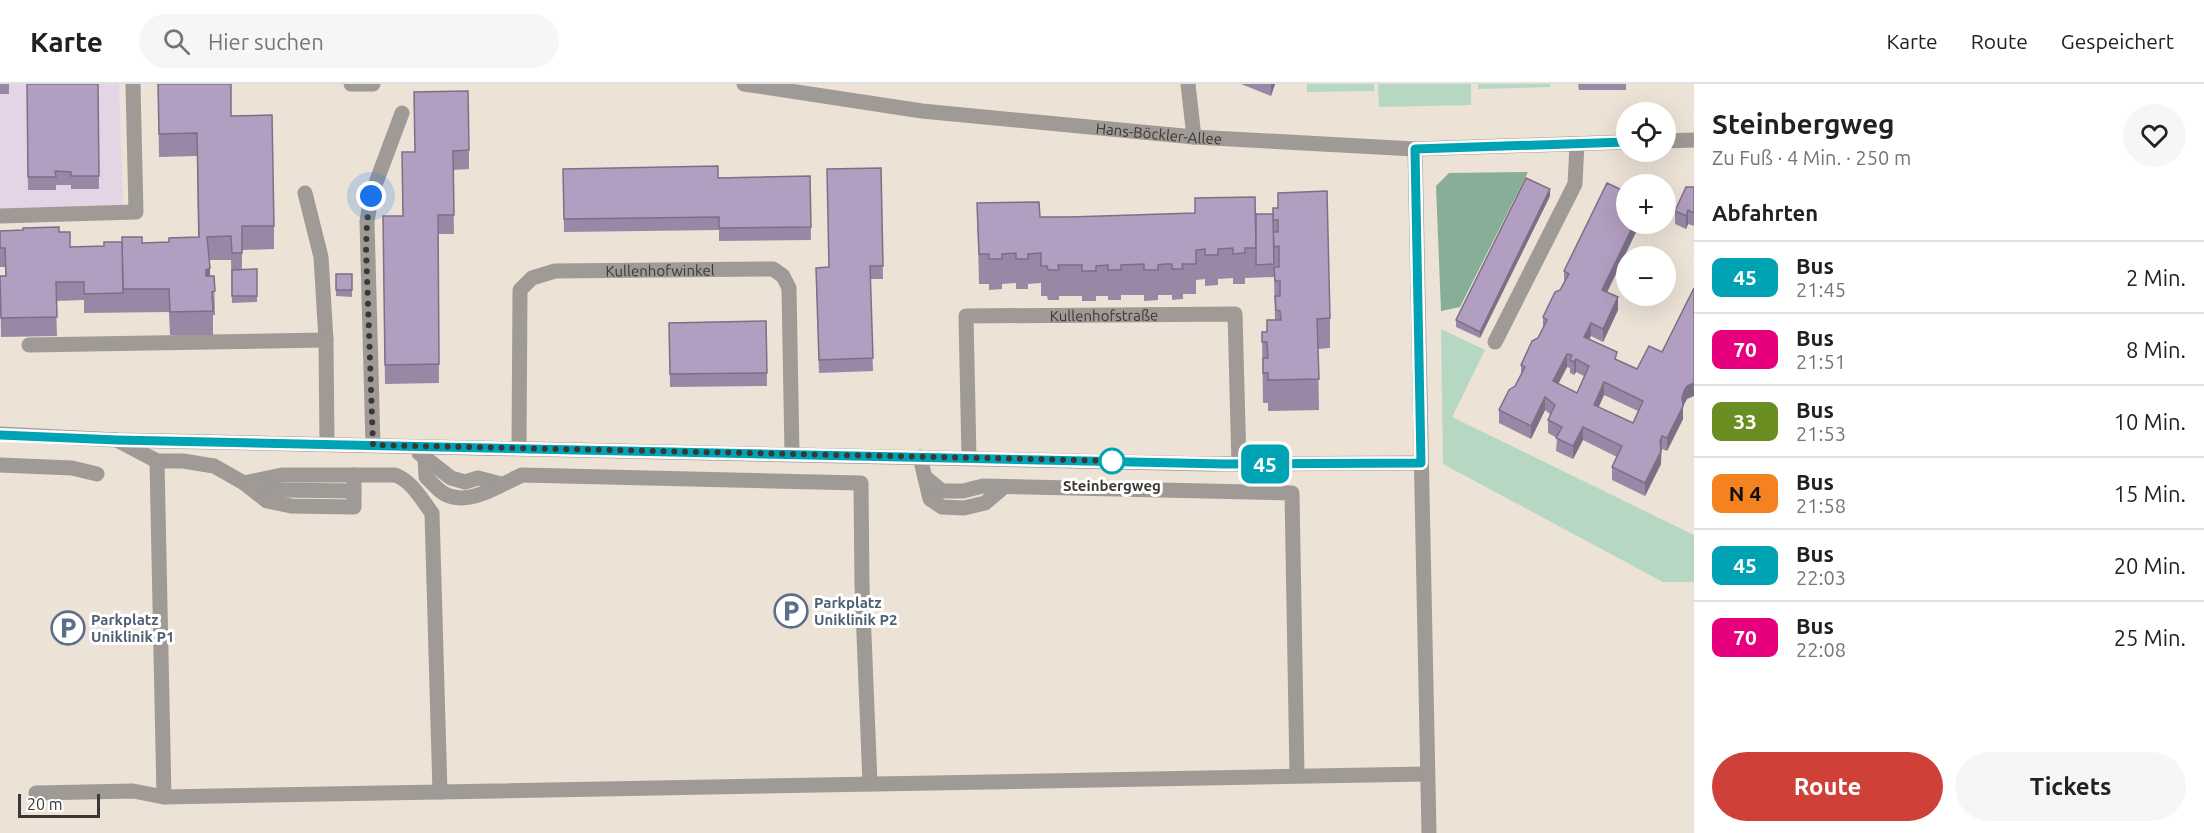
<!DOCTYPE html>
<html lang="de">
<head>
<meta charset="utf-8">
<style>
	body { margin:0; font-family:Ubuntu,sans-serif; background:#f6f6f6; color:#202124; height:100vh; display:flex; flex-direction:column; font-size:22px; white-space:nowrap }
	* { box-sizing:border-box; margin:0 }
	p { font-size:20px; color:#757577 }
	.icon { flex:none; width:33px; height:33px; fill:none; stroke:currentColor; stroke-width:2; stroke-linecap:round; stroke-linejoin:round }
	.map { position:relative; flex:1; overflow:hidden }
	.panel { display:flex; flex-direction:column; background:#fff; width:510px }
	.panel>* { flex:none }
	.badge { padding:0 12px; border-radius:9px; font-size:21px; line-height:39px }
	.buttons { position:absolute; left:1616px; top:18px; display:grid; gap:12px }
	.buttons a { display:grid; place-items:center; width:60px; height:60px; border-radius:50%; background:#fff; box-shadow:0 6px 24px #0002; font-size:30px }
	.scale { position:absolute; left:18px; bottom:15px; width:82px; box-sizing:border-box; padding-left:6px; border:3px solid #3b3733; border-top:0; font-size:16px; line-height:21px; white-space:nowrap; color:#3b3733; -webkit-text-stroke:4px #fff; paint-order:stroke }
	.you { position:absolute; width:30px; height:30px; margin:-15px; border:4px solid #fff; border-radius:50%; background:#1a73e8; box-shadow:0 0 0 9px #1a73e833 }
	.map>.badge { position:absolute; translate:-50% -50%; box-shadow:0 0 0 3px #fff }
	h2 { padding:0 18px; font-size:22px; line-height:54px }
	.round { display:grid; place-items:center; flex:none; width:63px; height:63px; border-radius:32px; background:#f6f6f6 }
	.head { display:flex; align-items:center; justify-content:space-between; height:102px; padding:0 18px }
	h1 { font-size:28px; font-weight:600; line-height:45px }
	.cta { display:flex; gap:12px; margin-top:auto; padding:12px 18px }
	.cta a { flex:1; height:69px; border-radius:36px; background:#ce4038; color:#fff; font-size:24px; font-weight:600; line-height:69px; text-align:center }
	.cta a+a { background:#f6f6f6; color:#202124 }
	ul { padding:0; list-style:none }
	li { display:flex; align-items:center; gap:18px; height:72px; padding:0 18px; border-top:2px solid #e0e0e0 }
	li div { flex:1 }
	li b { display:block; font-size:22px }
	li em { font-style:normal }
	li .badge { min-width:66px; font-weight:700; text-align:center }
	header { display:flex; align-items:center; gap:36px; box-sizing:border-box; height:84px; padding:0 30px; background:#fff; border-bottom:2px solid #e0e0e0 }
	header strong { font-size:28px }
	nav { display:flex; gap:33px; margin-inline-start:auto; font-size:21px }
	.search { width:420px; height:54px; background:#f6f6f6; display:flex; align-items:center; gap:15px; box-sizing:border-box; padding:0 21px; border-radius:33px; color:#757577; font-size:22px }
	main { display:flex; flex:1; min-height:0 }
	.map>svg:first-child { display:block }
	.medical { fill:#e5d4e5 }
	.green { fill:#b6d8c3 }
	.forest { fill:#89ae97 }
	.lines { fill:none; stroke-linecap:round; stroke-linejoin:round }
	.service { stroke:#a09a96; stroke-width:15 }
	.minor { stroke:#a09a96; stroke-width:15 }
	.wall { fill:#9988a5; fill-rule:evenodd }
	.shaded-wall { fill:#7d6f86 }
	.building { fill:#b29ec0; stroke:#7d6f86; stroke-width:1.5; fill-rule:evenodd }
	.line-casing { stroke:#fff; stroke-width:14 }
	.line { stroke:#00a3b4; stroke-width:9 }
	.walk { stroke:#3b3733; stroke-width:6; stroke-dasharray:0 10.8 }
	.stop-dot { fill:#fff; stroke:#00a3b4; stroke-width:3 }
	.labels { text-anchor:middle; dominant-baseline:central; stroke-width:6; stroke-linejoin:round; paint-order:stroke }
	.street-label { font-size:15px; fill:#3b3733; stroke:#fff }
	.stop-label { font-size:15px; font-weight:bold; fill:#3b3733; stroke:#fff }
	.service-label { font-size:15px; font-weight:bold; fill:#4e5e75; stroke:#fff; text-anchor:start }
</style>
</head>
<body>
<header>
<strong>Karte</strong>
<div class="search"><svg class="icon" aria-label="search" viewBox="0 0 24 24"><circle cx="10" cy="10" r="6"/><path d="M15 15l6 6"/></svg>Hier suchen</div>
<nav><a>Karte</a><a>Route</a><a>Gespeichert</a></nav>
</header>
<main>
<div class="map">
<svg width="1694" height="749" viewBox="0 0 1694 749">
	<rect width="100%" height="100%" fill="#ece2d6"/>
	<!-- medical -->
	<polygon class="medical" points="0,0 119,0 123,124 0,129"/>
	<!-- green -->
	<g class="green">
		<polygon points="1307,0 1374,0 1374,7 1307,8"/>
		<polygon points="1378,0 1471,0 1471,21 1379,23"/>
		<polygon points="1478,0 1550,0 1550,3 1478,5"/>
		<polygon points="1441,245 1485,266 1452,333 1694,451 1694,498 1663,498 1443,380"/>
	</g>
	<!-- forest -->
	<polygon class="forest" points="1528,88 1460,223 1441,227 1436,102 1449,89"/>
	<g class="lines">
		<!-- service -->
		<g class="service">
			<polyline points="1188,0 1194,53"/>
			<polyline points="305,109 321,173 326,256 327,360"/>
			<polyline points="0,132 136,128 133,0"/>
			<polyline points="1495,258 1575,100 1577,60"/>
			<polyline points="29,261 326,256"/>
			<polyline points="117,356 157,377 183,377 214,382 244,399 267,417 291,422 354,423 354,391"/>
			<polyline points="373,361 367,138 371,112 402,29"/>
			<path id="s1" d="M 519,364 L 520,206 L 532,194 L 555,187 L 773,185 L 783,192 L 789,204 L 792,370"/>
			<polyline points="419,369 451,394 465,398 478,394 501,400"/>
			<polyline points="920,373 930,415 942,423 964,424 985,419 1004,403"/>
			<path d="M 425,374 L 426,393 C 431,398 437,405 443,409 C 468,424 499,401 522,391 L 861,399 L 862,502 L 870,699"/>
			<path id="s2" d="M 969,374 L 966,232 L 1235,230 L 1239,380"/>
			<polyline points="157,377 164,713"/>
			<polyline points="0,381 72,384 97,390"/>
			<polyline points="925,393 942,407 963,407 983,402 1292,409 1297,691"/>
			<path d="M 244,399 L 282,391 L 395,391 C 412,397 422,416 432,429 L 440,708"/>
			<polyline points="250,400 280,406 354,407"/>
			<polyline points="36,709 133,707 164,713 1427,690"/>
		</g>
		<!-- minor -->
		<g class="minor">
			<polyline points="351,0 373,0"/>
			<path id="s3" d="M 744,0 L 922,27 L 1194,53 L 1415,65 L 1626,58"/>
			<polyline points="1665,57 1694,56"/>
			<polyline points="1415,65 1429,749"/>
			<polyline points="0,350 117,356 1209,380 1421,379"/>
		</g>
	</g>
	<!-- wall -->
	<g class="wall">
		<polygon points="0,0 14,0 9,0 9,10 0,10"/>
		<polygon points="27,0 98,0 99,105 71,105 71,101 56,101 56,106 28,106"/>
		<polygon points="158,0 231,32 274,142 274,165 242,166 242,185 257,185 257,218 232,219 231,176 209,176 210,192 214,192 215,231 213,231 213,251 170,251 169,228 84,229 84,216 56,217 57,252 1,253 0,192 5,192 5,183 0,183 0,147 59,148 70,163 104,162 142,159 169,158 198,153 197,72 159,73"/>
		<polygon points="1241,0 1275,0 1271,12"/>
		<polygon points="1578,0 1626,0 1626,6 1579,6"/>
		<polygon points="414,8 469,66 469,85 453,86 454,150 438,150 439,299 385,300 383,132 403,132 415,68"/>
		<polygon points="881,84 883,195 870,195 873,287 819,289 816,184 828,183"/>
		<polygon points="563,85 718,94 810,92 811,156 719,157 719,146 564,148"/>
		<polygon points="1694,103 1694,142 1688,140 1686,145 1675,140 1675,127"/>
		<polygon points="1550,112 1480,254 1456,243 1456,236"/>
		<polygon points="977,119 1040,133 1273,130 1273,124 1330,234 1330,264 1318,265 1319,326 1268,327 1268,319 1263,319 1262,248 1267,248 1275,236 1274,193 1245,194 1245,200 1233,200 1233,194 1218,195 1218,201 1205,202 1205,195 1196,196 1196,210 1183,210 1183,215 1172,216 1172,211 1158,211 1158,216 1144,217 1144,211 1121,211 1121,216 1108,216 1108,212 1096,212 1096,217 1082,217 1082,212 1059,212 1059,216 1048,216 1047,212 1041,212 1041,199 1028,200 1028,205 1016,205 1016,199 1002,200 1002,205 989,206 989,200 979,200"/>
		<path d="M 1564,187 L 1607,208 L 1618,226 L 1603,258 L 1591,252 L 1589,255 L 1617,276 L 1687,315 L 1683,323 L 1683,335 L 1667,367 L 1662,365 L 1661,369 L 1661,380 L 1645,412 L 1612,396 L 1612,383 L 1617,373 L 1583,356 L 1573,375 L 1556,367 L 1557,354 L 1548,349 L 1548,336 L 1550,330 L 1545,326 L 1531,355 L 1499,339 L 1499,326 L 1515,302 L 1521,291 L 1521,281 L 1543,244 L 1543,233 L 1560,206 L 1564,198 ZM 1567,283 L 1570,284 L 1570,289 L 1574,291 L 1576,288 L 1584,292 L 1577,309 L 1558,300 ZM 1604,311 L 1638,327 L 1633,339 L 1598,323 Z"/>
		<polygon points="336,190 352,190 352,213 336,212"/>
		<polygon points="766,237 767,302 670,303 669,239"/>
	</g>
	<!-- shaded-wall -->
	<g class="shaded-wall">
		<polygon points="1271,0 1275,0 1271,12"/>
		<polygon points="1550,105 1550,112 1480,254 1480,248"/>
		<polygon points="1688,126 1688,140 1686,145 1686,132"/>
		<polygon points="1634,140 1640,140 1602,219 1602,206"/>
		<polygon points="210,184 210,207 206,209 206,186"/>
		<polygon points="1618,213 1618,226 1603,258 1603,245"/>
		<polygon points="1591,239 1591,252 1584,266 1584,253"/>
		<polygon points="1567,270 1567,283 1553,310 1553,297"/>
		<polygon points="1576,275 1576,288 1574,291 1574,278"/>
		<polygon points="1604,298 1604,311 1594,334 1594,321"/>
		<polygon points="1694,299 1694,312 1687,315 1684,320 1683,323 1683,335 1667,367 1667,354 1684,307 1687,302"/>
		<polygon points="1545,313 1545,326 1531,355 1531,342"/>
		<polygon points="1583,343 1583,356 1573,375 1573,362"/>
		<polygon points="1662,352 1661,380 1645,412 1645,399"/>
	</g>
	<!-- building -->
	<g class="building">
		<polygon points="27,0 98,0 99,92 71,92 71,88 55,87 56,93 28,93"/>
		<polygon points="158,0 231,0 231,32 272,31 274,142 242,142 242,169 232,169 231,152 207,153 210,184 206,186 206,192 214,192 215,207 212,208 213,227 170,228 169,205 123,205 122,153 142,153 142,159 169,158 169,154 199,153 197,49 159,50"/>
		<polygon points="468,7 469,66 453,67 454,131 438,131 439,280 385,281 383,132 403,132 402,68 415,68 414,8"/>
		<polygon points="718,82 718,94 810,92 811,143 719,144 719,133 564,135 563,85"/>
		<polygon points="881,84 883,182 870,182 873,274 819,276 816,184 829,183 827,85"/>
		<polygon points="1526,94 1550,105 1480,248 1456,236"/>
		<path d="M 1607,99 L 1626,108 L 1626,140 L 1634,140 L 1602,206 L 1618,213 L 1603,245 L 1591,239 L 1584,253 L 1617,268 L 1615,275 L 1637,285 L 1649,262 L 1662,268 L 1694,204 L 1694,299 L 1687,302 L 1684,307 L 1682,313 L 1683,322 L 1667,354 L 1662,352 L 1660,358 L 1661,367 L 1645,399 L 1612,383 L 1622,362 L 1583,343 L 1573,362 L 1556,354 L 1562,343 L 1548,336 L 1555,321 L 1545,313 L 1531,342 L 1499,326 L 1509,306 L 1515,302 L 1525,283 L 1521,281 L 1532,257 L 1538,254 L 1547,236 L 1543,233 L 1555,208 L 1560,206 L 1569,190 L 1564,187 ZM 1567,270 L 1572,271 L 1570,276 L 1574,278 L 1576,275 L 1589,282 L 1577,309 L 1553,297 ZM 1604,298 L 1643,317 L 1633,339 L 1594,321 Z"/>
		<polygon points="1686,103 1694,103 1694,129 1688,126 1686,132 1675,127"/>
		<polygon points="1327,107 1330,234 1317,235 1319,295 1268,296 1268,289 1263,289 1263,274 1268,274 1267,258 1262,258 1262,248 1267,248 1267,236 1281,236 1280,227 1276,226 1275,212 1280,212 1280,197 1275,197 1274,183 1279,183 1279,162 1274,163 1273,148 1278,148 1278,136 1273,136 1273,124 1278,124 1278,109"/>
		<polygon points="1255,113 1256,164 1245,164 1245,169 1233,170 1233,164 1218,165 1218,171 1205,171 1205,165 1196,166 1196,180 1182,180 1183,185 1172,185 1172,180 1165,180 1158,181 1158,186 1144,186 1144,180 1121,181 1121,186 1108,186 1108,181 1096,182 1096,187 1082,187 1082,181 1058,181 1059,186 1048,186 1047,182 1041,182 1041,169 1028,170 1028,175 1016,175 1016,169 1002,170 1002,175 989,175 989,170 979,170 977,119 1039,118 1040,133 1070,133 1195,129 1195,114"/>
		<polygon points="1256,130 1273,130 1274,180 1256,181"/>
		<polygon points="59,143 59,148 70,148 70,163 104,162 104,158 122,158 123,209 84,210 84,198 56,198 57,233 1,234 0,192 6,192 5,164 0,164 0,147 23,146 23,144"/>
		<polygon points="257,185 257,212 232,212 232,186"/>
		<rect x="336" y="190" width="16" height="16"/>
		<polygon points="766,237 767,289 670,290 669,239"/>
	</g>
	<g class="lines">
		<!-- line casing -->
		<g class="line-casing">
			<polyline id="line" points="0,351 117,356 1224,380 1421,379 1415,65 1626,58"/>
		</g>
		<!-- line -->
		<use href="#line" class="line"/>
		<!-- walk -->
		<polyline class="walk" points="371,112 367,138 366,164 373,361 1122,377 1112,377"/>
	</g>
	<!-- icons -->
	<defs>
		<g id="parking-ring" transform="scale(1.725)"><circle r="9.5" fill="#fff" stroke="#5c6f8a" stroke-width="1.5"/><path d="M-3.5-5.5H1a3.5 3.5 0 0 1 0 7H-1V5.5H-3.5ZM-1-3.4V-.6H.8a1.4 1.4 0 0 0 0-2.8Z" fill="#5c6f8a"/></g>
	</defs>
	<g fill-rule="evenodd">
		<use href="#parking-ring" x="791" y="527"/>
		<use href="#parking-ring" x="68" y="544"/>
	</g>
	<!-- markers -->
	<circle class="stop-dot" cx="1112" cy="377" r="12"/>
	<g class="labels">
		<!-- street labels -->
		<g class="street-label">
			<text stroke="none"><textPath href="#s3" startOffset="418">Hans-Böckler-Allee</textPath></text>
			<text stroke="none"><textPath href="#s1" startOffset="304">Kullenhofwinkel</textPath></text>
			<text stroke="none"><textPath href="#s2" startOffset="280">Kullenhofstraße</textPath></text>
		</g>
		<!-- stop labels -->
		<g class="stop-label">
			<text x="1112" y="401">Steinbergweg</text>
		</g>
		<!-- service labels -->
		<g class="service-label">
			<text x="814" y="518">Parkplatz<tspan x="814" dy="17">Uniklinik P2</tspan></text>
			<text x="91" y="535">Parkplatz<tspan x="91" dy="17">Uniklinik P1</tspan></text>
		</g>
	</g>
</svg>
<div class="buttons">
<a><svg class="icon" aria-label="locate" viewBox="0 0 24 24"><circle cx="12" cy="12" r="6"/><path d="M12 2v4M12 18v4M2 12h4M18 12h4"/></svg></a>
<a>+</a>
<a>−</a>
</div>
<div class="scale">20 m</div>
<div class="you" style="left:371px;top:112px"></div>
<b class="badge" style="left:1265px;top:380px;background:#00a3b4;color:#fff">45</b>
</div>
<section class="panel">
<div class="head"><div><h1>Steinbergweg</h1><p>Zu Fuß · 4 Min. · 250 m</p></div><a class="round"><svg class="icon" aria-label="heart" viewBox="0 0 24 24"><path d="M12 20l-8-8c-3-5 5-10 8-4 3-6 11-1 8 4z"/></svg></a></div>
<h2>Abfahrten</h2>
<ul>
<li><span class="badge" style="background:#00a3b4;color:#fff">45</span><div><b>Bus</b><p>21:45</p></div><em>2 Min.</em></li>
<li><span class="badge" style="background:#e6007e;color:#fff">70</span><div><b>Bus</b><p>21:51</p></div><em>8 Min.</em></li>
<li><span class="badge" style="background:#6b8e23;color:#fff">33</span><div><b>Bus</b><p>21:53</p></div><em>10 Min.</em></li>
<li><span class="badge" style="background:#f58220;color:#111">N 4</span><div><b>Bus</b><p>21:58</p></div><em>15 Min.</em></li>
<li><span class="badge" style="background:#00a3b4;color:#fff">45</span><div><b>Bus</b><p>22:03</p></div><em>20 Min.</em></li>
<li><span class="badge" style="background:#e6007e;color:#fff">70</span><div><b>Bus</b><p>22:08</p></div><em>25 Min.</em></li>
</ul>
<div class="cta"><a>Route</a><a>Tickets</a></div>
</section>
</main>
</body>
</html>
